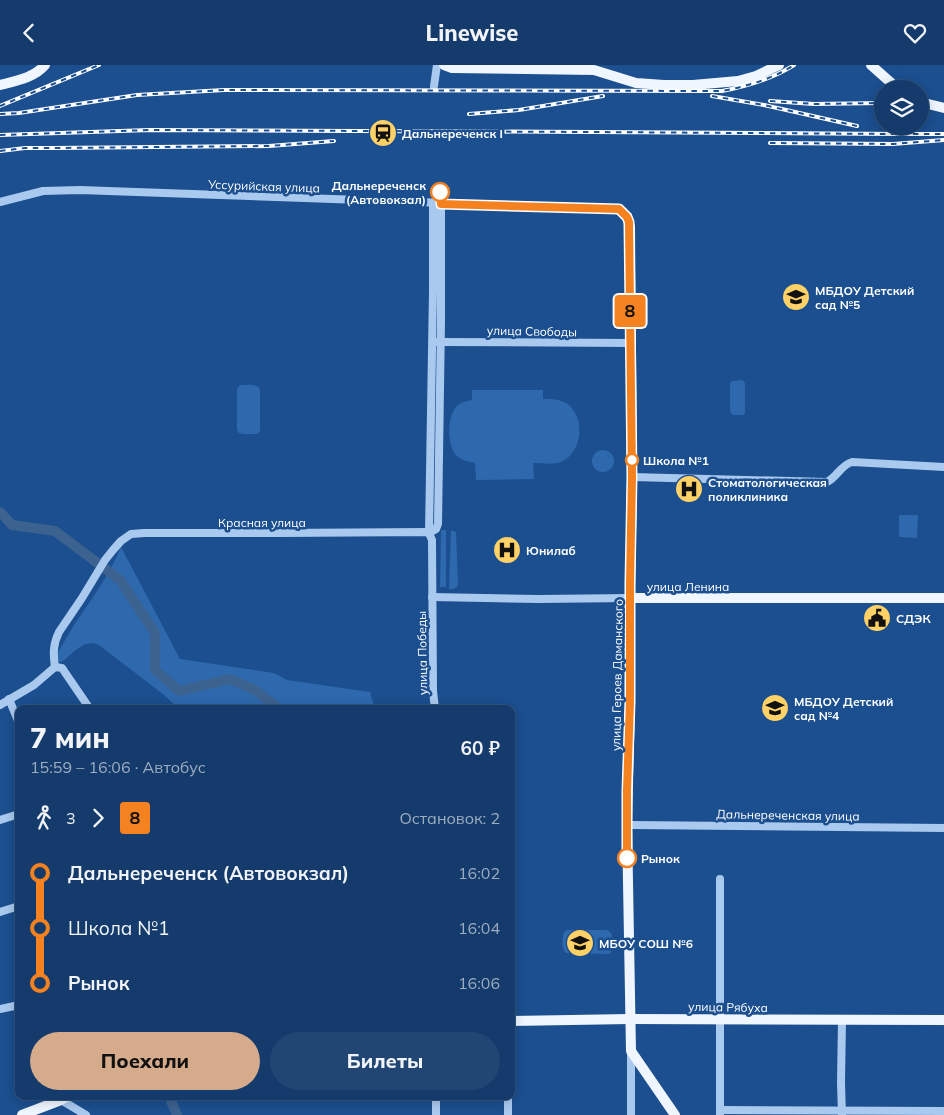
<!DOCTYPE html>
<html lang="ru">
<head>
<meta charset="utf-8">
<style>
	body { margin:0; font-family:Mulish,sans-serif; background:#214673; color:#f1f3f6; height:100vh; display:flex; flex-direction:column; font-size:19px; white-space:nowrap }
	* { box-sizing:border-box; margin:0 }
	p { font-size:16px; color:#9dadc1 }
	.icon { flex:none; width:28px; height:28px; fill:none; stroke:currentColor; stroke-width:2; stroke-linecap:round; stroke-linejoin:round }
	.map { position:relative; flex:1; overflow:hidden }
	.panel { position:absolute; left:15px; top:640px; width:500px; height:395px; display:flex; flex-direction:column; background:#143b6b; border-radius:10px; box-shadow:0 2px 12px #0003,0 0 0 1px #33557e }
	.panel>* { flex:none }
	.badge { padding:0 10px; border-radius:4px; font-size:18px; line-height:32px }
	.fabs { position:absolute; left:874px; top:15px; display:grid; gap:10px }
	.fabs a { display:grid; place-items:center; width:55px; height:55px; border-radius:50%; background:#143b6b; box-shadow:0 2px 12px #0003,0 0 0 1px #33557e; font-size:25px }
	.map>.badge { position:absolute; translate:-50% -50%; box-shadow:0 0 0 2px #fff }
	.legs { display:flex; align-items:center; gap:8px; height:55px; padding:0 15px; font-size:16px }
	.legs p { margin-inline-start:auto }
	.headline { display:flex; align-items:center; justify-content:space-between; height:85px; padding:0 15px }
	h1 { font-size:28px; font-weight:800; line-height:38px }
	.primary-button { display:flex; gap:10px; margin-top:auto; padding:10px 15px }
	.primary-button a { flex:1; height:58px; border-radius:30px; background:#d6ab8b; color:#111; font-size:20px; font-weight:800; line-height:58px; text-align:center }
	.primary-button a+a { background:#214673; color:#f1f3f6 }
	ul { padding:0 15px; list-style:none }
	li { display:flex; align-items:center; gap:18px; height:55px; font-size:19px }
	li i { display:grid; place-items:center; width:8px; height:100%; margin:0 6px; background:currentColor }
	li i::after { content:''; width:12px; height:12px; margin:-6px; border:4px solid; border-radius:50%; background:#143b6b }
	li p { margin-inline-start:auto }
	li:first-child i { background:linear-gradient(#0000 50%,currentColor 0) }
	li:last-child i { background:linear-gradient(currentColor 50%,#0000 0) }
	header { display:flex; justify-content:space-between; align-items:center; height:65px; padding:0 15px; background:#143b6b; font-size:22px; font-weight:800 }
	.map>svg:first-child { display:block }
	.green { fill:#2e69ad }
	.lines { fill:none; stroke-linecap:round; stroke-linejoin:round }
	.river { stroke:#3c6290; stroke-width:10 }
	.minor { stroke:#a9c9ee; stroke-width:8 }
	.major { stroke:#f0f6ff; stroke-width:10 }
	.rail-casing { stroke:#fff; stroke-width:4 }
	.rail { stroke:#1b4f8f; stroke-width:2; stroke-dasharray:5.5; stroke-linecap:butt }
	.line-1-casing { stroke:#fff; stroke-width:11 }
	.line-1 { stroke:#f58220; stroke-width:8 }
	.stop-1-dot { fill:#fff; stroke:#f58220; stroke-width:2.5 }
	.labels { text-anchor:middle; dominant-baseline:central; stroke-width:5; stroke-linejoin:round; paint-order:stroke }
	.poi-label { font-size:12px; font-weight:bold; fill:#fff; stroke:#1b4f8f; text-anchor:start }
	.stop-label { font-size:12px; font-weight:bold; fill:#fff; stroke:#1b4f8f; text-anchor:start }
	.street-label { font-size:12px; fill:#fff; stroke:#1b4f8f }
</style>
</head>
<body>
<header><svg class="icon" aria-label="back" viewBox="0 0 24 24"><path d="M15 5l-7 7 7 7"/></svg>Linewise<svg class="icon" aria-label="heart" viewBox="0 0 24 24"><path d="M12 20l-8-8c-3-5 5-10 8-4 3-6 11-1 8 4z"/></svg></header>
<div class="map">
<svg width="944" height="1050" viewBox="0 0 944 1050">
	<rect width="100%" height="100%" fill="#1b4f8f"/>
	<!-- green -->
	<g class="green">
		<polygon points="742,315 745,318 745,348 743,350 733,350 730,347 730,318 732,316"/>
		<path d="M 240,320 C 247,320 256,318 260,324 L 260,366 L 257,369 L 243,369 L 239,368 L 237,365 L 237,324 Z"/>
		<path d="M 472,325 L 543,325 L 543,334 C 552,334 559,334 566,338 C 586,351 583,388 561,397 C 553,400 542,398 533,398 L 534,414 L 476,415 L 475,398 C 468,397 460,395 455,389 C 447,377 447,351 457,341 C 461,337 467,336 472,335 Z"/>
		<circle cx="603" cy="396" r="11"/>
		<polygon points="899,450 918,450 917,473 899,472"/>
		<polygon points="441,465 446,465 446,522 440,522"/>
		<polygon points="451,465 456,467 458,518 457,522 453,524 449,524"/>
		<path d="M 121,482 L 180,594 L 274,608 L 287,615 L 370,627 L 375,644 L 223,644 C 215,641 209,643 201,644 C 194,644 186,644 179,644 L 164,630 L 99,580 C 85,573 73,588 63,596 L 60,597 L 57,596 L 56,591 C 62,580 68,570 74,560 C 91,535 109,511 121,482 Z"/>
		<path d="M 567,865 L 607,865 L 610,867 L 612,870 L 611,888 L 607,889 L 566,888 C 561,884 562,873 564,867 Z"/>
	</g>
	<g class="lines">
		<!-- river -->
		<g class="river">
			<polyline points="0,447 12,460 55,466 120,515 155,568 155,605 179,626 230,614 255,625 279,644"/>
			<polyline points="169,1031 177,1050"/>
		</g>
		<!-- minor -->
		<g class="minor">
			<polyline points="434,21 437,0"/>
			<polyline points="0,137 43,126 80,125 619,144"/>
			<polyline points="433,138 433,225 429,468 432,475 433,626 435,644"/>
			<polyline points="438,277 631,278"/>
			<path d="M 632,412 L 827,417 C 837,412 841,400 852,397 L 944,402"/>
			<polyline points="429,468 436,464 438,459 441,256 441,139"/>
			<polyline points="432,532 538,534 630,533"/>
			<path d="M 55,602 C 53,589 53,579 59,567 L 82,533 L 105,495 L 113,485 L 121,476 L 131,469 L 144,468 L 280,468 L 426,467 L 429,468"/>
			<polyline points="55,602 62,603 90,644"/>
			<polyline points="9,634 19,658"/>
			<polyline points="0,640 34,620 55,602"/>
			<polyline points="0,755 19,749"/>
			<polyline points="631,760 944,763"/>
			<polyline points="0,847 19,841"/>
			<polyline points="0,944 19,940"/>
			<polyline points="842,955 841,1018 842,1050"/>
			<polyline points="631,986 631,1050"/>
			<polyline points="436,1031 436,1050"/>
			<polyline points="61,1035 86,1050"/>
			<polyline points="720,1045 944,1046"/>
			<polyline points="508,1050 508,1031"/>
			<polyline points="720,1050 720,814"/>
		</g>
		<!-- major -->
		<g class="major">
			<polyline points="444,0 452,3 594,5 636,18 664,20 693,20 738,16 756,11 779,0"/>
			<polyline points="871,0 898,24"/>
			<path d="M 0,20 C 15,16 34,13 45,0"/>
			<polyline points="920,37 944,43"/>
			<polyline points="619,144 627,152 630,162 632,412 630,533 630,637 627,760 631,986 675,1050"/>
			<polyline points="630,533 944,533"/>
			<polyline points="511,956 630,954 944,955"/>
			<polyline points="22,1050 61,1035 68,1031"/>
		</g>
		<!-- rail casing -->
		<g class="rail-casing">
			<g id="rail">
				<polyline points="712,31 764,40 857,61"/>
				<polyline points="770,36 814,39 882,38"/>
				<polyline points="0,41 99,0"/>
				<path d="M 0,49 L 19,48 L 137,30 L 224,25 L 722,26 C 748,21 772,14 794,0"/>
				<polyline points="469,49 519,45 603,31"/>
				<polyline points="0,70 150,65 591,67 899,69 944,69"/>
				<polyline points="770,78 893,79 944,75"/>
				<polyline points="0,86 25,83 54,83 269,81 334,76"/>
			</g>
		</g>
		<!-- rail -->
		<use href="#rail" class="rail"/>
	</g>
	<g class="lines">
		<!-- line-1 casing -->
		<g class="line-1-casing">
			<polyline id="line-1" points="440,127 441,139 619,144 627,152 629,157 632,412 630,518 630,637 627,726 627,793"/>
		</g>
		<!-- line-1 -->
		<use href="#line-1" class="line-1"/>
	</g>
	<!-- icons -->
	<defs>
		<g id="station-disc" transform="scale(1.4375)"><circle r="9.5" fill="#ffd166" stroke="#1b4f8f"/><path d="M-3-6H3Q5-6 5-4V2Q5 4 3 4L4.5 6H3L1.5 4h-3L-3 6H-4.5L-3 4Q-5 4-5 2V-4Q-5-6-3-6ZM-3.5-4v3h7v-3ZM-3.5 1v1.5H-2V1ZM2 1v1.5H3.5V1Z" fill="#111"/></g>
		<g id="school-disc" transform="scale(1.4375)"><circle r="9.5" fill="#ffd166" stroke="#1b4f8f"/><path d="M0-5L7-2L0 1L-7-2ZM-4 1L0 2.5L4 1V4Q0 6-4 4Z" fill="#111"/></g>
		<g id="hospital-disc" transform="scale(1.4375)"><circle r="9.5" fill="#ffd166" stroke="#1b4f8f"/><path d="M-5-5h3v3.5h4V-5h3V5h-3V1.5h-4V5h-3Z" fill="#111"/></g>
		<g id="civic-disc" transform="scale(1.4375)"><circle r="9.5" fill="#ffd166" stroke="#1b4f8f"/><path d="M-.6-6.5H3V-4.5H.6V-3L4-1V1h2V6H-6V1h2V-1L-.6-3ZM-1.2 2.5V6h2.4V2.5Z" fill="#111"/></g>
	</defs>
	<g fill-rule="evenodd">
		<use href="#station-disc" x="383" y="68"/>
		<use href="#school-disc" x="796" y="232"/>
		<use href="#hospital-disc" x="689" y="424"/>
		<use href="#hospital-disc" x="507" y="485"/>
		<use href="#civic-disc" x="877" y="553"/>
		<use href="#school-disc" x="775" y="643"/>
		<use href="#school-disc" x="580" y="878"/>
	</g>
	<!-- markers -->
	<g class="stop-1-dot">
		<circle cx="440" cy="127" r="9"/>
		<circle cx="632" cy="395" r="6"/>
		<circle cx="627" cy="793" r="9"/>
	</g>
	<g class="labels">
		<!-- poi labels -->
		<g class="poi-label">
			<text x="402" y="68">Дальнереченск I</text>
			<text x="815" y="225">МБДОУ Детский<tspan x="815" dy="14">сад №5</tspan></text>
			<text x="708" y="417">Стоматологическая<tspan x="708" dy="14">поликлиника</tspan></text>
			<text x="526" y="485">Юнилаб</text>
			<text x="896" y="553">СДЭК</text>
			<text x="794" y="636">МБДОУ Детский<tspan x="794" dy="14">сад №4</tspan></text>
			<text x="599" y="878">МБОУ СОШ №6</text>
		</g>
		<!-- stop labels -->
		<g class="stop-label">
			<text x="426" y="120" text-anchor="end">Дальнереченск<tspan x="426" dy="14">(Автовокзал)</tspan></text>
			<text x="643" y="395">Школа №1</text>
			<text x="641" y="793">Рынок</text>
		</g>
		<!-- street labels -->
		<g class="street-label">
			<text transform="translate(264 121) rotate(2)">Уссурийская улица</text>
			<text transform="translate(532 266) rotate(1)">улица Свободы</text>
			<text x="262" y="457">Красная улица</text>
			<text x="688" y="521">улица Ленина</text>
			<text transform="translate(422 588) rotate(-91)">улица Победы</text>
			<text transform="translate(617 610) rotate(-89)">улица Героев Даманского</text>
			<text transform="translate(788 750) rotate(1)">Дальнереченская улица</text>
			<text transform="translate(728 942) rotate(1)">улица Рябуха</text>
		</g>
	</g>
</svg>
<div class="fabs">
<a><svg class="icon" aria-label="layers" viewBox="0 0 24 24"><path d="M12 4l9 5-9 5-9-5zM3 14l9 5 9-5"/></svg></a>
</div>
<b class="badge" style="left:630px;top:246px;background:#f58220;color:#111">8</b>
<section class="panel">
<div class="headline"><div><h1>7 мин</h1><p>15:59 – 16:06 · Автобус</p></div><b>60 ₽</b></div>
<div class="legs"><svg class="icon" aria-label="walk" viewBox="0 0 24 24"><circle cx="13" cy="4" r="2"/><path d="M13 8l-2 6 4 7M11 14l-3 7M7 12l3-4h3l4 4"/></svg>3<svg class="icon" aria-label="forward" viewBox="0 0 24 24"><path d="M9 5l7 7-7 7"/></svg><b class="badge" style="background:#f58220;color:#111">8</b><p>Остановок: 2</p></div>
<ul>
<li><i style="color:#f58220"></i><b>Дальнереченск (Автовокзал)</b><p>16:02</p></li>
<li><i style="color:#f58220"></i><span>Школа №1</span><p>16:04</p></li>
<li><i style="color:#f58220"></i><b>Рынок</b><p>16:06</p></li>
</ul>
<div class="primary-button"><a>Поехали</a><a>Билеты</a></div>
</section>
</div>
</body>
</html>
